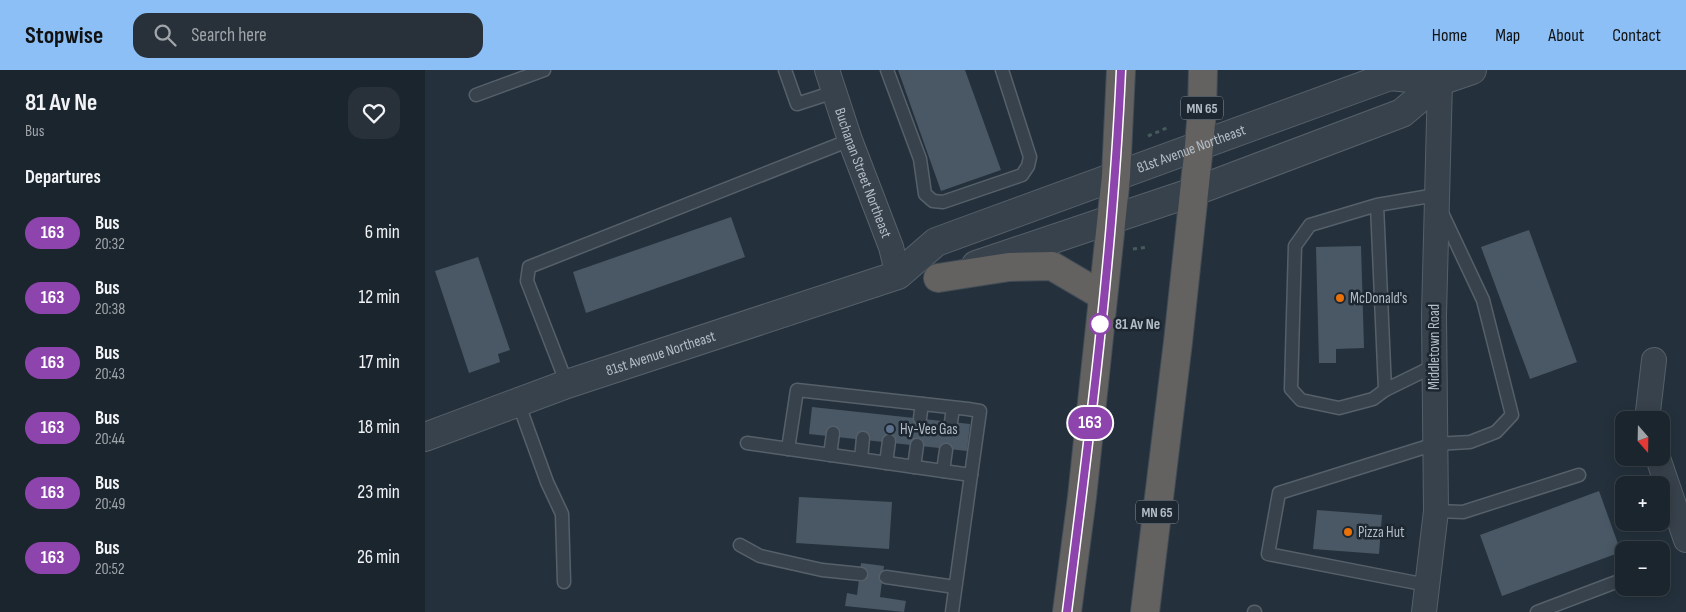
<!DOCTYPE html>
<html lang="en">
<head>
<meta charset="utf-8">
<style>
	body { margin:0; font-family:"Sofia Sans Condensed",sans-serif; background:#283139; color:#f1f3f6; height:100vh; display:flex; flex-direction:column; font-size:19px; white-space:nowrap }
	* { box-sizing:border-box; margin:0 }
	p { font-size:16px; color:#a0a5aa }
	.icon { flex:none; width:28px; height:28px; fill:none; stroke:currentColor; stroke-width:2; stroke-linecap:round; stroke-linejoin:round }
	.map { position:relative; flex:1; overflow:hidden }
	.details { display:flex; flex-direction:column; background:#1b252d; width:425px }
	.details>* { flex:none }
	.badge { padding:0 10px; border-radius:16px; font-size:18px; line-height:32px }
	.needle { width:32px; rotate:160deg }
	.tools { position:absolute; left:1190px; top:341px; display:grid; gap:10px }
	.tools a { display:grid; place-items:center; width:55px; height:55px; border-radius:10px; background:#1b252d; box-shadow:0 2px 12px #0003,0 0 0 1px #394249; font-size:25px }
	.map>.badge { position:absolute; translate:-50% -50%; box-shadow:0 0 0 2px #fff }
	h2 { padding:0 25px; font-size:19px; line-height:45px }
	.round { display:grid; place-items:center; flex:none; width:52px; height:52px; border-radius:15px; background:#283139 }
	.head { display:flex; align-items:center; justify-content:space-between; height:85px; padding:0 25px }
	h1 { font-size:24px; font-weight:700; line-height:38px }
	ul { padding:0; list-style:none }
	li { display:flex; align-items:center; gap:15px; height:65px; padding:0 25px }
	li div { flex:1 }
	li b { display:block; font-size:19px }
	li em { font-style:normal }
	li .badge { min-width:55px; font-weight:700; text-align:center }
	header { display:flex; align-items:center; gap:30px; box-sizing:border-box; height:70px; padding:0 25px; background:#8bbff5; color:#111 }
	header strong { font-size:24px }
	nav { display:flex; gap:28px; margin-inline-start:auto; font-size:18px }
	.search { width:350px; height:45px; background:#283139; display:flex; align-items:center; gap:12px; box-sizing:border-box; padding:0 18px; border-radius:15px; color:#a0a5aa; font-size:19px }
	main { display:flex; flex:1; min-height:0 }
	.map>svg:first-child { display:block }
	.building { fill:#4a5865 }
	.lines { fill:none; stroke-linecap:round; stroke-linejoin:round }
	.service-casing { stroke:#56606a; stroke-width:15 }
	.minor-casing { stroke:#56606a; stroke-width:26 }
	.tertiary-casing { stroke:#56606a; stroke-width:30 }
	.trunk-casing { stroke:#434d57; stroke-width:30 }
	.path { stroke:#465b5c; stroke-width:3; stroke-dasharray:4 4; stroke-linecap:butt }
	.service { stroke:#38424c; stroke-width:12 }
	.minor { stroke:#38424c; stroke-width:24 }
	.tertiary { stroke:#38424c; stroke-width:28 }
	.trunk { stroke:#646260; stroke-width:28 }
	.line-casing { stroke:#fff; stroke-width:11 }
	.line { stroke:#8e44ad; stroke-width:8 }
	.food-dot { fill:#e8710a; stroke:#1d2731; stroke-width:2 }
	.stop-dot { fill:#fff; stroke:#8e44ad; stroke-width:2.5 }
	.service-dot { fill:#5c6f8a; stroke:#1d2731; stroke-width:2 }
	.labels { text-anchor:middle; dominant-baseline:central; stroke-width:5; stroke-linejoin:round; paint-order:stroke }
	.shield { fill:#1d2731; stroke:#86909b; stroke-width:1 }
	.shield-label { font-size:14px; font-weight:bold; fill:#b3bdc8 }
	.street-label { font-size:15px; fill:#b3bdc8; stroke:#1d2731 }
	.poi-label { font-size:15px; fill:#b3bdc8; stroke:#1d2731; text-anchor:start }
	.stop-label { font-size:15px; font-weight:bold; fill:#b3bdc8; stroke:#1d2731; text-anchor:start }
</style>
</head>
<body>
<header>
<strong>Stopwise</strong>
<div class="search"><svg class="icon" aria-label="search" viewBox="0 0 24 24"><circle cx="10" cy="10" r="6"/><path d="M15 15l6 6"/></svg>Search here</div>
<nav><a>Home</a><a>Map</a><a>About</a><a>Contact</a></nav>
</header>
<main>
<section class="details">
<div class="head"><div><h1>81 Av Ne</h1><p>Bus</p></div><a class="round"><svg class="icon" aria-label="heart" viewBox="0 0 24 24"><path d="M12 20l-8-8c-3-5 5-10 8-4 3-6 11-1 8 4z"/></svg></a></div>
<h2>Departures</h2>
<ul>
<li><span class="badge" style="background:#8e44ad;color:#fff">163</span><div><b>Bus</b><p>20:32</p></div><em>6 min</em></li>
<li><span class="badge" style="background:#8e44ad;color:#fff">163</span><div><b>Bus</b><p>20:38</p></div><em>12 min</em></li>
<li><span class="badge" style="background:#8e44ad;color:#fff">163</span><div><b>Bus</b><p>20:43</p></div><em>17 min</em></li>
<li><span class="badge" style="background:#8e44ad;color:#fff">163</span><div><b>Bus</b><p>20:44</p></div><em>18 min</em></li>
<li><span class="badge" style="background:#8e44ad;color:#fff">163</span><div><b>Bus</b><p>20:49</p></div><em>23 min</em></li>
<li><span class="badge" style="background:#8e44ad;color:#fff">163</span><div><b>Bus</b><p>20:52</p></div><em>26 min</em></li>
</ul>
</section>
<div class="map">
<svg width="1261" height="542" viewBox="0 0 1261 542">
	<rect width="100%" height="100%" fill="#24313c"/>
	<!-- building -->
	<g class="building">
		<polygon points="473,0 540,0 576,100 516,121"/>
		<polygon points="306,147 320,187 161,243 148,202"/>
		<polygon points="1104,160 1152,292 1105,309 1056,177"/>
		<polygon points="936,176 939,278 911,279 911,293 894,293 891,177"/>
		<polygon points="53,187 85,280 73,284 75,292 44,303 10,201"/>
		<polygon points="387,337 545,354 542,381 384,364"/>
		<polygon points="1174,421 1196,482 1077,526 1055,465"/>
		<polygon points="374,427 467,432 464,479 371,473"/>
		<polygon points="892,440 957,445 954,484 888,479"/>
		<polygon points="436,493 459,496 455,527 481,531 479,542 420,536 422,523 432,525"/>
	</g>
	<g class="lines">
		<!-- service casing -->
		<g class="service-casing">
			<g id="service">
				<polyline points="360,0 372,34 409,22"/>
				<polyline points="462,0 495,89 500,124 508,131 518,132 597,105 603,96 605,87 577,0"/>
				<polyline points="51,25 119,0"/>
				<polyline points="952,135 885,155 870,176 866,319 876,330 914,338 948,329 960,320 952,135 1011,125"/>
				<polyline points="142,314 102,211 104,197 425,70"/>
				<polyline points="960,320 1009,296"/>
				<polyline points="93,332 122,412 137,444 139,512"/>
				<polyline points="495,348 497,334"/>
				<polyline points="526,352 528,338"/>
				<polyline points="322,373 546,405 527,542"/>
				<polyline points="363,379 372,320 543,339 555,341 546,405"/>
				<polyline points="405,385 408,363"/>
				<polyline points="436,389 438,368"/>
				<polyline points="461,393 464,371"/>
				<polyline points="489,397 492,375"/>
				<polyline points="518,401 521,380"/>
				<polyline points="1011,441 1038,442 1154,405"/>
				<polyline points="315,475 335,486 397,500 436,504"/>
				<polyline points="461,507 530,517"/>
				<polyline points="1002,515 843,484 854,423 1010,374 1045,372 1071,362 1087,345 1058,230 1017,143"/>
				<polyline points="829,542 830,542"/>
				<polyline points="1112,542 1199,509"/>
			</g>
		</g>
		<!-- minor casing -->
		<g class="minor-casing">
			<g id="minor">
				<path id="s1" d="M 402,0 L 425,70 L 466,177 L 473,205"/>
				<polyline points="1222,350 1229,290"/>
				<polyline points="1233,388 1261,470"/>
				<polyline points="999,542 1011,441 1009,245 1015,11"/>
			</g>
		</g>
		<!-- tertiary casing -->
		<g class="tertiary-casing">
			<g id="tertiary">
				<polyline points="551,195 768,122 977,43 1015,11 1047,0"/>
				<path id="s2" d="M 0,367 L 142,314 L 473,205 L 511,172 L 965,6 L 1015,11"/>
			</g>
		</g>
		<!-- trunk casing -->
		<g class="trunk-casing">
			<g id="trunk">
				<polyline points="513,208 584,197 627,196 678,226"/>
				<polyline points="642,542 657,427 691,106 696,0"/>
				<polyline points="720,542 753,272 774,76 777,41 778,0"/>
			</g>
		</g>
		<!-- path -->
		<g class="path">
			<polyline points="723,66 744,57"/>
			<polyline points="708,179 723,177"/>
		</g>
		<!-- service -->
		<use href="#service" class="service"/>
		<!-- minor -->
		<use href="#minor" class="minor"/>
		<!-- tertiary -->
		<use href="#tertiary" class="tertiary"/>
		<!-- trunk -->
		<use href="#trunk" class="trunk"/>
	</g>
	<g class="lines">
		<!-- line casing -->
		<g class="line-casing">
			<path id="line" d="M 642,542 C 665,362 688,181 696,0"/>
		</g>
		<!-- line -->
		<use href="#line" class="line"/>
	</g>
	<!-- markers -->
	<g class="food-dot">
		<circle cx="915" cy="228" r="5"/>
		<circle cx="923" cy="462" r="5"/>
	</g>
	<circle class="stop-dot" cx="675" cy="254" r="10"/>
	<circle class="service-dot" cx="465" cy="359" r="5"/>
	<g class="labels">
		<!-- shield labels -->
		<g class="shield">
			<rect x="756" y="26.5" width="42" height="23" rx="4"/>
			<rect x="711" y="430.5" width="42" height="23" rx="4"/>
		</g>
		<g class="shield-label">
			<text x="777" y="38">MN 65</text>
			<text x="732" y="442">MN 65</text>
		</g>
		<!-- street labels -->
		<g class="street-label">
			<text stroke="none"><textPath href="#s2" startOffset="822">81st Avenue Northeast</textPath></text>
			<text stroke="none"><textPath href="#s1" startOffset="109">Buchanan Street Northeast</textPath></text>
			<text transform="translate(1009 277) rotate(-90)">Middletown Road</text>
			<text stroke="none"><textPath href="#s2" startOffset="250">81st Avenue Northeast</textPath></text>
		</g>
		<!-- poi labels -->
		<g class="poi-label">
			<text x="925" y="228">McDonald's</text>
			<text x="475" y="359">Hy-Vee Gas</text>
			<text x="933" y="462">Pizza Hut</text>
		</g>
		<!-- stop labels -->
		<g class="stop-label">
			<text x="690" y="254">81 Av Ne</text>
		</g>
	</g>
</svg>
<div class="tools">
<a><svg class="needle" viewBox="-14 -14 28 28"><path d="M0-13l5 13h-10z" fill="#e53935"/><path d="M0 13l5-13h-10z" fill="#a0a5aa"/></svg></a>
<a>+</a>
<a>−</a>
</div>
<b class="badge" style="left:665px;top:353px;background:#8e44ad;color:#fff">163</b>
</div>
</main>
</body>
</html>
